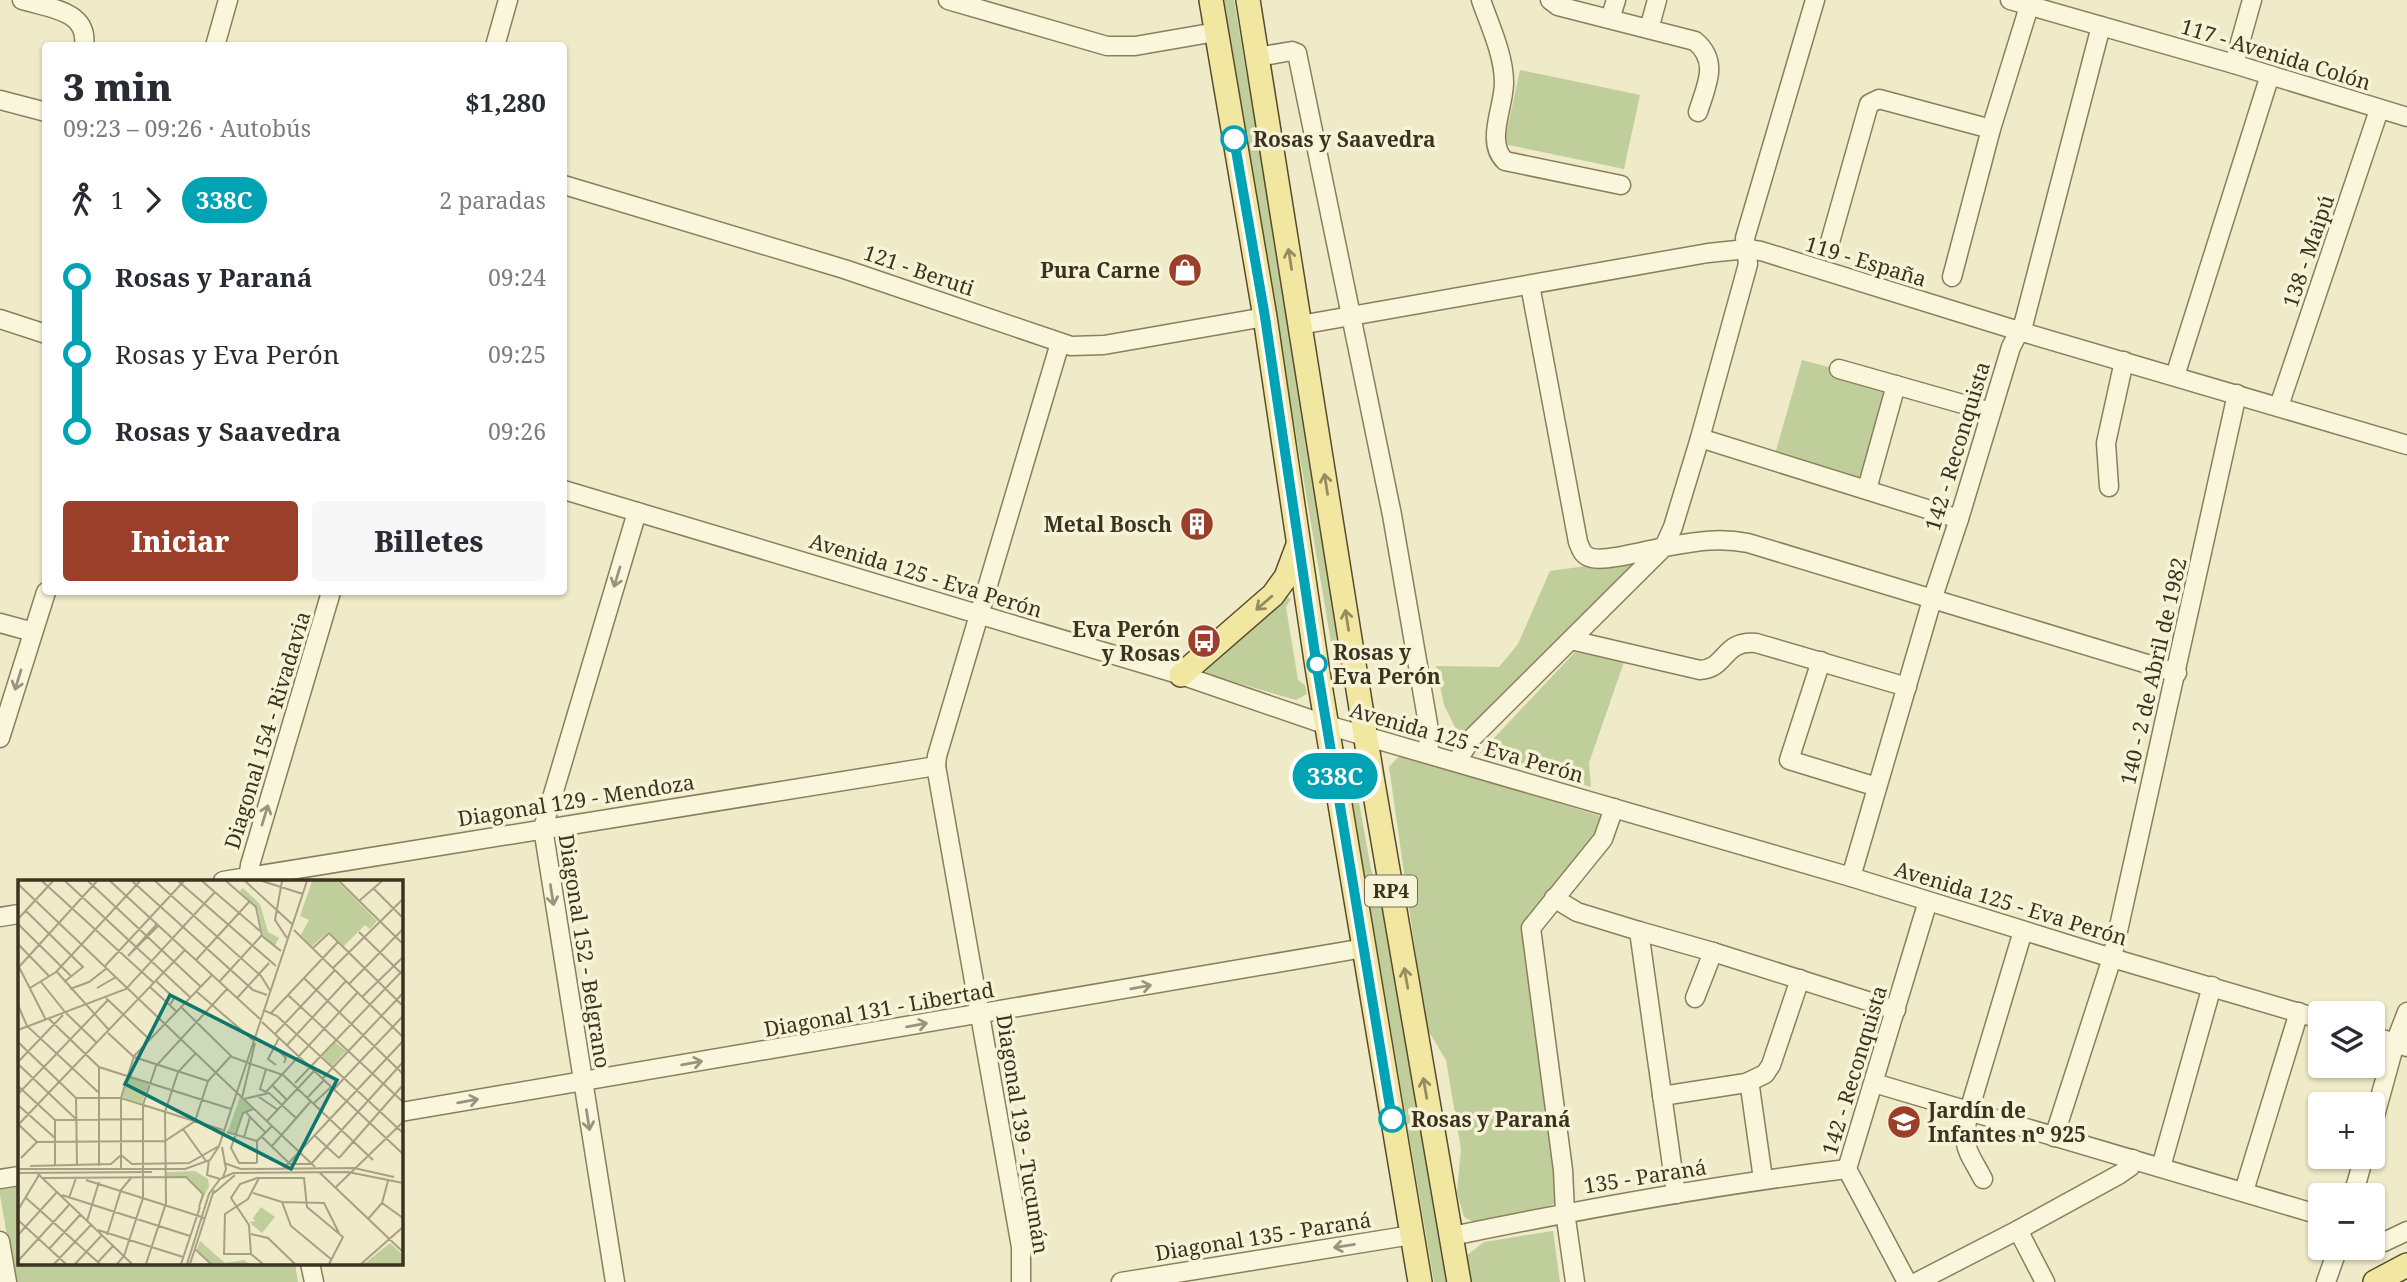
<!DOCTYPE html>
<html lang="es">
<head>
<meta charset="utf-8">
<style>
	body { margin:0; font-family:"Noto Serif",serif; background:#f7f7f7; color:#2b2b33; height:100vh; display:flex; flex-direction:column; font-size:26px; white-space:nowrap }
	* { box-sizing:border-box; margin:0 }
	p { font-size:23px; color:#7c7c81 }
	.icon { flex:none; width:38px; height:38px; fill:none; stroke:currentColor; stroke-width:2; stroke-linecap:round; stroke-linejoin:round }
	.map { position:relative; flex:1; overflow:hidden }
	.drawer { position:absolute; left:42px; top:42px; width:525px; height:553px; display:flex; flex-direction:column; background:#fff; border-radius:7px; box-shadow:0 2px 5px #0004 }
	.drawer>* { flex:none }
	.badge { padding:0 14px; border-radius:23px; font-size:24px; line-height:46px }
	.fabs { position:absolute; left:2308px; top:1001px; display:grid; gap:14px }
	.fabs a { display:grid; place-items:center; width:77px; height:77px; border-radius:7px; background:#fff; box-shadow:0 2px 5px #0004; font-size:35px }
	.map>.badge { position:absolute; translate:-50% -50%; box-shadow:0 0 0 4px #fff }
	.legs { display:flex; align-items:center; gap:10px; height:77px; padding:0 21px; font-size:23px }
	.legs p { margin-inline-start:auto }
	.summary { display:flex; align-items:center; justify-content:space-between; height:119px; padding:0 21px }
	h1 { font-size:38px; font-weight:800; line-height:52px }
	.action { display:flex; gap:14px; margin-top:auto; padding:14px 21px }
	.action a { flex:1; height:80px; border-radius:7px; background:#9b3f2b; color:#fff; font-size:28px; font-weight:800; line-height:80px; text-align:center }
	.action a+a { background:#f7f7f7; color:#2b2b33 }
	ul { padding:0 21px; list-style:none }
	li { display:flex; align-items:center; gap:24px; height:77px; font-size:26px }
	li i { display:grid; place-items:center; width:10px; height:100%; margin:0 9px; background:currentColor }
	li i::after { content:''; width:18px; height:18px; margin:-9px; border:5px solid; border-radius:50%; background:#fff }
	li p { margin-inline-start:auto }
	li:first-child i { background:linear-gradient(#0000 50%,currentColor 0) }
	li:last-child i { background:linear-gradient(currentColor 50%,#0000 0) }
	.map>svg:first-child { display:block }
	.green { fill:#bfce9b }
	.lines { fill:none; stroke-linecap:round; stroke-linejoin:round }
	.minor-casing { stroke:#8b7e5c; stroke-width:21 }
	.major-casing { stroke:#594b30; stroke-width:26 }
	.minor { stroke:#f9f6db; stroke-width:18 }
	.major { stroke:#f2e7a0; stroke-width:23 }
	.oneway { stroke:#978c60 }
	.oneway2 { stroke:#9a947e }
	.line-1-casing { stroke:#fff; stroke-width:16 }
	.line-1 { stroke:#00a3b4; stroke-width:10 }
	.stop-1-dot { fill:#fff; stroke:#00a3b4; stroke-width:3.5 }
	.labels { text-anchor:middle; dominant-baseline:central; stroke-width:7; stroke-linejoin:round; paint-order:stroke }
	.shield { fill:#f6f3d7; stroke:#746c57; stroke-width:2 }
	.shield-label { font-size:19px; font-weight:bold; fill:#3c3220 }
	.street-label { font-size:21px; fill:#3c3220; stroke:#f6f3d7 }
	.stop-label { font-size:21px; font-weight:bold; fill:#3c3220; stroke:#f6f3d7; text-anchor:start }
	.poi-label { font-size:21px; font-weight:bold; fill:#3c3220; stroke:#f6f3d7; text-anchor:end }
	.inset-road { fill:none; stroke:#a7a084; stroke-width:2 }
	.view { fill:#0f766e; fill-opacity:0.15; stroke:#0f766e; stroke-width:3.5 }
	.inset-edge { fill:none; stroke:#3c3220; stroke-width:3.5 }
</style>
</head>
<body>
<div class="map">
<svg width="2407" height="1282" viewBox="0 0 2407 1282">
	<rect width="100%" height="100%" fill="#efeac7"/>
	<!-- green -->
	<g class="green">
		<polygon points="1223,0 1234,0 1333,582 1340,658 1338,666 1334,660"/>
		<polygon points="1520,70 1640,95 1624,169 1504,144"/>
		<polygon points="1802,360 1896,385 1867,489 1773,461"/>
		<polygon points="1645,558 1461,739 1444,705 1436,666 1499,667 1518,644 1550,571"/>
		<polygon points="1282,595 1291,599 1286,607 1298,680 1305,685 1307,694 1296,700 1207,674 1204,668"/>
		<polygon points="1575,652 1624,662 1589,763 1591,787 1480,753"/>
		<polygon points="1401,754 1600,816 1597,837 1528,915 1527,937 1558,1168 1556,1202 1542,1212 1476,1223 1464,1217 1457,1193 1461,1149 1446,1060 1426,1027 1389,767"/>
		<polygon points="1353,769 1371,869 1385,917 1446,1282 1434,1282 1348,777"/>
		<polygon points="19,1170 19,1263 295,1263 298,1282 15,1282 0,1195 0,1174"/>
		<polygon points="1553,1231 1560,1282 1469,1282 1465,1257 1484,1242"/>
	</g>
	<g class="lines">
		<!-- minor casing -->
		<g class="minor-casing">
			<g id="minor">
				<path d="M 22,0 C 48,8 89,10 84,46"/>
				<polyline points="948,0 1107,46 1135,46 1216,32"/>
				<path d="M 1481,0 C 1490,26 1504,55 1504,83 C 1504,107 1485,142 1505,161 L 1621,185"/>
				<path d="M 1550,0 L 1558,6 L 1695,41 C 1720,62 1706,86 1698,112"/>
				<polyline points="2010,0 2234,64 2407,117"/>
				<polyline points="1610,19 1616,0"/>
				<polyline points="1649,29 1657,0"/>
				<polyline points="215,46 228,0"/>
				<polyline points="495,46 508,0"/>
				<polyline points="1257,57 1292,51 1297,53 1392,515 1428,724 1429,753"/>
				<polyline points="2234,64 2252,0"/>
				<polyline points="0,100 46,112"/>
				<polyline points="564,185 844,269 1071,346 1104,345 1265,317"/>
				<polyline points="1830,242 1869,104 1879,99 1991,129"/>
				<polyline points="1952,277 1991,129 2031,0"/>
				<path d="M 1530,285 L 1578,542 C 1581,550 1583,556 1592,558 C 1606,562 1648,550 1664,547 L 1673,527 L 1700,438 L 1748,264 L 1745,238 L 1815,0"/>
				<polyline points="0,319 46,334"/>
				<polyline points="1300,325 1708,253 1747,249 1761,251 2019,331 2407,445"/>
				<polyline points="1839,369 1991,412"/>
				<polyline points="2175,376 2270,75"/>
				<polyline points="2279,406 2379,110"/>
				<polyline points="1700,438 1959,519"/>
				<polyline points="2109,487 2106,443 2124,361"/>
				<polyline points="1867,489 1896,385"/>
				<polyline points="564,490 1181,675 1327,725 1851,877 2112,958 2320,1019"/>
				<polyline points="0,623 33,632"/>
				<path d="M 1571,640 L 1700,670 C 1728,668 1722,640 1756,643 L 1907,687"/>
				<polyline points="1821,661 1789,760 1877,787"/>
				<polyline points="0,738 46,592"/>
				<path d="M 1456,762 L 1473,737 L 1664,547 C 1694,542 1718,537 1748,543 L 2177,673"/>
				<polyline points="1851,877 1932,600 1959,519 2011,347 2024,322 2101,26"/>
				<polyline points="223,881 936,766"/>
				<polyline points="248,881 250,865 331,592"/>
				<polyline points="1554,898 1577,912 1639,931 1676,1194"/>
				<polyline points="0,917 19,914"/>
				<polyline points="1639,931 1713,952 1896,1010"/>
				<polyline points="1695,998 1713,952"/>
				<polyline points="2373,1036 2407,1047"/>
				<polyline points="1746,1083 1750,1087 1763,1179"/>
				<polyline points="1874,1083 2320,1215"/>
				<polyline points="1662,1096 1746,1083 1765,1074 1771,1065 1800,979"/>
				<polyline points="401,1112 1364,948"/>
				<polyline points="2373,1123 2395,1043 2407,1012"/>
				<polyline points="2054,1137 2112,958 2237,394"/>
				<polyline points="2161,1167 2212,986"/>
				<polyline points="0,1179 19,1176"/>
				<path d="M 1983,1179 C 1966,1147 1961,1148 1969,1111 L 2023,931"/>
				<polyline points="2244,1191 2299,1012"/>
				<polyline points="2353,1195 2364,1157"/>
				<polyline points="2018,1230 2045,1282"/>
				<path d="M 1452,1236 C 1583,1209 1714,1185 1847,1169"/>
				<polyline points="0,1241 7,1282"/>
				<polyline points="2373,1244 2384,1242 2407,1231"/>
				<polyline points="310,1263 314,1282"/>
				<polyline points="615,1282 543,828 637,512"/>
				<polyline points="1021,1282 1021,1247 936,766 937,756 1060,343"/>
				<polyline points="1121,1282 1412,1235"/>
				<polyline points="1575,1282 1565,1212 1563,1170 1531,928 1603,839 1614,808"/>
				<polyline points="1907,1282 1847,1169 1928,901"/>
				<polyline points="1917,1282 2018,1230 2120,1174 2130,1167 2133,1159"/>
				<polyline points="2326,1282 2338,1248"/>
			</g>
		</g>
		<!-- major casing -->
		<g class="major-casing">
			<g id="major">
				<polyline points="1211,0 1265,317 1317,667 1420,1282"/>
				<polyline points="1248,0 1372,777 1459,1282"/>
				<polyline points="1181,675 1273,595 1286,577 1298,545"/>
				<polyline points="2375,1282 2407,1265"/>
			</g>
		</g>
		<!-- minor -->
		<use href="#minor" class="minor"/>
		<!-- major -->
		<use href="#major" class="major"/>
	</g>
	<!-- one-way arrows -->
	<defs><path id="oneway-shaft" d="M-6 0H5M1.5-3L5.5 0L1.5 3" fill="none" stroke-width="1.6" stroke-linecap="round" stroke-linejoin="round" transform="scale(1.75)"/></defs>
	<g class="oneway">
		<use href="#oneway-shaft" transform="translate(1290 259) rotate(-99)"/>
		<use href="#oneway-shaft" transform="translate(1326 484) rotate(-99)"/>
		<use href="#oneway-shaft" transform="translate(1264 603) rotate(139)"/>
		<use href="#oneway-shaft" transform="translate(1347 620) rotate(-99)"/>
		<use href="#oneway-shaft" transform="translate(1406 978) rotate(-100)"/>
		<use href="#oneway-shaft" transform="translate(1425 1088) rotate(-100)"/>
	</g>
	<g class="oneway2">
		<use href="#oneway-shaft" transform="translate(617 577) rotate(107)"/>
		<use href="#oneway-shaft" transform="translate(18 680) rotate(107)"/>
		<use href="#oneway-shaft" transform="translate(265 815) rotate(-73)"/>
		<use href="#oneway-shaft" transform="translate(552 895) rotate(81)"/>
		<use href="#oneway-shaft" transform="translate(1141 987) rotate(-10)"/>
		<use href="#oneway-shaft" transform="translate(917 1025) rotate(-10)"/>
		<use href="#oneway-shaft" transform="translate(692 1063) rotate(-10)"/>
		<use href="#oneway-shaft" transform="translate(468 1101) rotate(-10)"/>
		<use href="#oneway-shaft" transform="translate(588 1120) rotate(81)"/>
		<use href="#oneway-shaft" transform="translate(1344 1246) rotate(171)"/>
	</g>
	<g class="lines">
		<!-- line-1 casing -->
		<g class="line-1-casing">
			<polyline id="line-1" points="1234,139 1265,317 1317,667 1392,1119"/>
		</g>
		<!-- line-1 -->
		<use href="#line-1" class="line-1"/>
	</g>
	<!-- icons -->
	<defs>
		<g id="shop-disc" transform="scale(1.75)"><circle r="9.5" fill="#9b3f2b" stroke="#f6f3d7"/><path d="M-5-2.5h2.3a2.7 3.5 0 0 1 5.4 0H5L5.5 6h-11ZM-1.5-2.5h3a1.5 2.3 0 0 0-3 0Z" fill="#fff"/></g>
		<g id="building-disc" transform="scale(1.75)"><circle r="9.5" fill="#9b3f2b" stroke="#f6f3d7"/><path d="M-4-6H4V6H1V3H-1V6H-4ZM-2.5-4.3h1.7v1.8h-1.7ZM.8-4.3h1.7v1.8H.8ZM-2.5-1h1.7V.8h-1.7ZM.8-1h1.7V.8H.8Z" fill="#fff"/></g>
		<g id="bus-disc" transform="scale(1.75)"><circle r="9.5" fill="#9b3f2b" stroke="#f6f3d7"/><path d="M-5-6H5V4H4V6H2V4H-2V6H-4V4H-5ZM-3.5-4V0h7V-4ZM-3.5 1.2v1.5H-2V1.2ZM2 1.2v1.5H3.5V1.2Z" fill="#fff"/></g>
		<g id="school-disc" transform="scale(1.75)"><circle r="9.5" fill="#9b3f2b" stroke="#f6f3d7"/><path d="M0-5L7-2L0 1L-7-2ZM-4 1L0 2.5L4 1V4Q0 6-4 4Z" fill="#fff"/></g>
	</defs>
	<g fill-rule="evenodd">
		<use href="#shop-disc" x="1185" y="270"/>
		<use href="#building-disc" x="1197" y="524"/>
		<use href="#bus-disc" x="1204" y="641"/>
		<use href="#school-disc" x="1904" y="1122"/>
	</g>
	<!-- markers -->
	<g class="stop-1-dot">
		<circle cx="1234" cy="139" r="12"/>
		<circle cx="1317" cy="664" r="9"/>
		<circle cx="1392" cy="1119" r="12"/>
	</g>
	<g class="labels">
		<!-- shield labels -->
		<rect class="shield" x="1365" y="875.5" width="52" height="31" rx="5"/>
		<g class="shield-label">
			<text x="1391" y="891">RP4</text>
		</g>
		<!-- street labels -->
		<g class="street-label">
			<text transform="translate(2276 54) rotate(17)">117 - Avenida Colón</text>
			<text transform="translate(2308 251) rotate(-71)">138 - Maipú</text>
			<text transform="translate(1866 261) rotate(17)">119 - España</text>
			<text transform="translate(919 270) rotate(19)">121 - Beruti</text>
			<text transform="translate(1957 446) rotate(-73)">142 - Reconquista</text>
			<text transform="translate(926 575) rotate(17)">Avenida 125 - Eva Perón</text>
			<text transform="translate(2153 671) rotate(-77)">140 - 2 de Abril de 1982</text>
			<text transform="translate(267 730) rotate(-73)">Diagonal 154 - Rivadavia</text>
			<text transform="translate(1467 742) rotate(16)">Avenida 125 - Eva Perón</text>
			<text transform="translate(576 800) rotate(-9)">Diagonal 129 - Mendoza</text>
			<text transform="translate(2011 903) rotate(17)">Avenida 125 - Eva Perón</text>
			<text transform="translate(585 951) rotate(81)">Diagonal 152 - Belgrano</text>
			<text transform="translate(879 1009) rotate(-10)">Diagonal 131 - Libertad</text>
			<text transform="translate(1854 1070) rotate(-73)">142 - Reconquista</text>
			<text transform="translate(1023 1134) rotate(81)">Diagonal 139 - Tucumán</text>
			<text transform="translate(1645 1176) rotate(-9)">135 - Paraná</text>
			<text transform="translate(1263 1236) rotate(-9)">Diagonal 135 - Paraná</text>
		</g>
		<!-- stop labels -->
		<g class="stop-label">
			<text x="1253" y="139">Rosas y Saavedra</text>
			<text x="1333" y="652">Rosas y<tspan x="1333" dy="24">Eva Perón</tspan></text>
			<text x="1411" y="1119">Rosas y Paraná</text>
		</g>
		<!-- poi labels -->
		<g class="poi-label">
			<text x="1160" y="270">Pura Carne</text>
			<text x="1172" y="524">Metal Bosch</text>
			<text x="1180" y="629">Eva Perón<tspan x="1180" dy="24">y Rosas</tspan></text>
			<text x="1928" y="1110" text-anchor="start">Jardín de<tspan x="1928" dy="24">Infantes nº 925</tspan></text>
		</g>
	</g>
	<!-- overview -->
	<g transform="translate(18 880)">
		<rect width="385" height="385" fill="#efeac7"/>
		<path d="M 294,1 L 319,1 L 359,41 L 352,49 L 347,45 L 326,66 L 311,51 L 294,66 L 283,55 L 291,40 L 282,36 ZM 225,8 L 242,24 L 250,52 L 261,58 L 256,67 L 245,56 L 240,30 L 222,11 ZM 317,162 L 328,171 L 314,186 L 304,176 ZM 110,196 L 131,203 L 124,223 L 104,217 ZM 222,217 L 234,228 L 225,232 L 217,253 L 210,251 ZM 177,291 L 190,299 L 191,306 L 183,323 L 185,316 L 171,298 L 149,296 L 149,292 ZM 243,327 L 257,337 L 244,353 L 231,342 L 237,341 L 235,338 ZM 182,361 L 207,383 L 226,380 L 231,384 L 194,384 L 179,369 ZM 372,363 L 385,375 L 385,384 L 346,384 Z" fill="#bfce9b"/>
		<path class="inset-road" d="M 24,1 L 136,103M 47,1 L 173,118M 70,1 L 183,107M 92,1 L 242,139M 114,1 L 235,110 L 249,115M 137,1 L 243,96 L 253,112M 160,1 L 258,86M 184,1 L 242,51M 208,1 L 238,27 L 244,56 L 263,71M 227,1 L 274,44M 244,1 L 285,14M 264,1 L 257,40 L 269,58M 321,1 L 385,64M 0,4 L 297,287M 355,8 L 385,38M 341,21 L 364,1M 8,31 L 65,87 L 46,102M 0,39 L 35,1M 0,44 L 53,96M 139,44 L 110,76 L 141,45M 276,50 L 385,157M 341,52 L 385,95M 0,64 L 31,96M 295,68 L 311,53 L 385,126M 178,80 L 231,22M 87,86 L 166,1M 1,87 L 28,140M 0,88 L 79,1M 315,88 L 385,19M 39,92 L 91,150M 286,98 L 385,194M 138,101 L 156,118 L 152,125M 23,102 L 47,132M 201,102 L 244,55M 331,104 L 385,49M 132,107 L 159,132M 12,108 L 38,92 L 122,1M 79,108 L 98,97M 52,109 L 71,102 L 89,88M 179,112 L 235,160M 270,115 L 385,222M 344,117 L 385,77M 88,118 L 132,160M 219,118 L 251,83M 0,125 L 9,146 L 80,212M 164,128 L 214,177 L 228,182M 245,130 L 259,136 L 385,253M 48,133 L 79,163M 253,133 L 320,62M 31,139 L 81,187 L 213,229M 244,142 L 385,274M 0,150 L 108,109 L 197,12M 90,153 L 116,177 L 190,201M 257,154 L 317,90M 0,162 L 58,218M 269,165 L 328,101M 264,172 L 259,169 L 268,178 L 266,183M 0,182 L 45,135M 230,183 L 265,195 L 355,280M 0,184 L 59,240M 258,185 L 250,179 L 261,158M 81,187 L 81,286M 248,189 L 242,209 L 248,212 L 340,112M 305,198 L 385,113M 277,203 L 385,90M 254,205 L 269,220M 0,206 L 37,240M 316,209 L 385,136M 0,214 L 90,120M 238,215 L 260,230M 58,218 L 103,218 L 205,250M 58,218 L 59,284M 224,218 L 237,163M 289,218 L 306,200M 226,219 L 251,213 L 279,239M 295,224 L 313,207M 0,225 L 37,258M 235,229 L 225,233 L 213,268 L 221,283 L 239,283M 232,237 L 247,252M 37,240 L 125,239M 37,240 L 37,285M 249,241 L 296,191M 0,244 L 19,262M 0,245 L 167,70M 165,249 L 188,281M 209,252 L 239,261M 243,256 L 271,283M 297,256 L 321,278M 226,257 L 232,237 L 228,232M 19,262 L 147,261 L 177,241 L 190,201 L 213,176M 254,266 L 293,221M 204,267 L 208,289 L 205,297M 3,278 L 19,262M 321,278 L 385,205M 191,280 L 189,295 L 202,299M 206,283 L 223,289 L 336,288 L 376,297M 239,283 L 239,261 L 254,246M 270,284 L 293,284M 293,284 L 385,182M 12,286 L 93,284 L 103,275 L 114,284 L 171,283 L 201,266M 266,288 L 385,161M 0,289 L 167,289 L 192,280 L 201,266 L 289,1M 103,290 L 103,218 L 116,176 L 194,95M 18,292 L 114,384M 301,292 L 385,372M 0,293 L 134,292M 25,298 L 168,297 L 185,314 L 181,327M 68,300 L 187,338M 318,307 L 385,242M 196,313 L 217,295M 235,313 L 264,322M 44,315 L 172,356M 7,317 L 82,384M 51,318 L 58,298M 364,323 L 385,338M 0,330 L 21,295M 350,339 L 364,323 L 370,301M 0,340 L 48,384M 69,341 L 81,302M 80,350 L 165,377M 233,354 L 250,358 L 277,384M 0,355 L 39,312M 89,355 L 103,310 L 113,298M 31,369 L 62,335M 177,369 L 193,384M 233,374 L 206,374 L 207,334 L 230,319 L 241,298M 314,380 L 273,346 L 264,322 L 306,323 L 321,353M 0,381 L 51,325M 80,382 L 95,366M 36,384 L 73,345M 57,384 L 84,355M 99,384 L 106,376 L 125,318 L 125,225 L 138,186 L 209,109M 128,384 L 148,323 L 147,232 L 160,192 L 178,173M 163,384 L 182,327M 169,384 L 191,314 L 202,299 L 215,293 L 330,292 L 385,303M 172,384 L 196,310M 245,384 L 233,374 L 231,345 L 213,318 L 222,304 L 239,298 L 286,298 L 289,327 L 325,357 L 311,384M 343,384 L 385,347"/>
		<path class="view" d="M 152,115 L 319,200 L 273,289 L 107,204 Z"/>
		<rect width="385" height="385" class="inset-edge"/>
	</g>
</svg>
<div class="fabs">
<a><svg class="icon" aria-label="layers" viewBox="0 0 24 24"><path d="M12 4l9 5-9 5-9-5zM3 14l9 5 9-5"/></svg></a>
<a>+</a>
<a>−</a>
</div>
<b class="badge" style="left:1335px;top:776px;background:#00a3b4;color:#fff">338C</b>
<section class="drawer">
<div class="summary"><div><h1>3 min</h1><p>09:23 – 09:26 · Autobús</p></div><b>$1,280</b></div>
<div class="legs"><svg class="icon" aria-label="walk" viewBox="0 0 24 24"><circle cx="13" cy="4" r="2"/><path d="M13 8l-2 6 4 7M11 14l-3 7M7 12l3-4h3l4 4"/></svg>1<svg class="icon" aria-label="forward" viewBox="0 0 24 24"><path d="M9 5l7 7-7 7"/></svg><b class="badge" style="background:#00a3b4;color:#fff">338C</b><p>2 paradas</p></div>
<ul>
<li><i style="color:#00a3b4"></i><b>Rosas y Paraná</b><p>09:24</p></li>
<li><i style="color:#00a3b4"></i><span>Rosas y Eva Perón</span><p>09:25</p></li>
<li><i style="color:#00a3b4"></i><b>Rosas y Saavedra</b><p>09:26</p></li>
</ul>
<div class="action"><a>Iniciar</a><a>Billetes</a></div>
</section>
</div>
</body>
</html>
